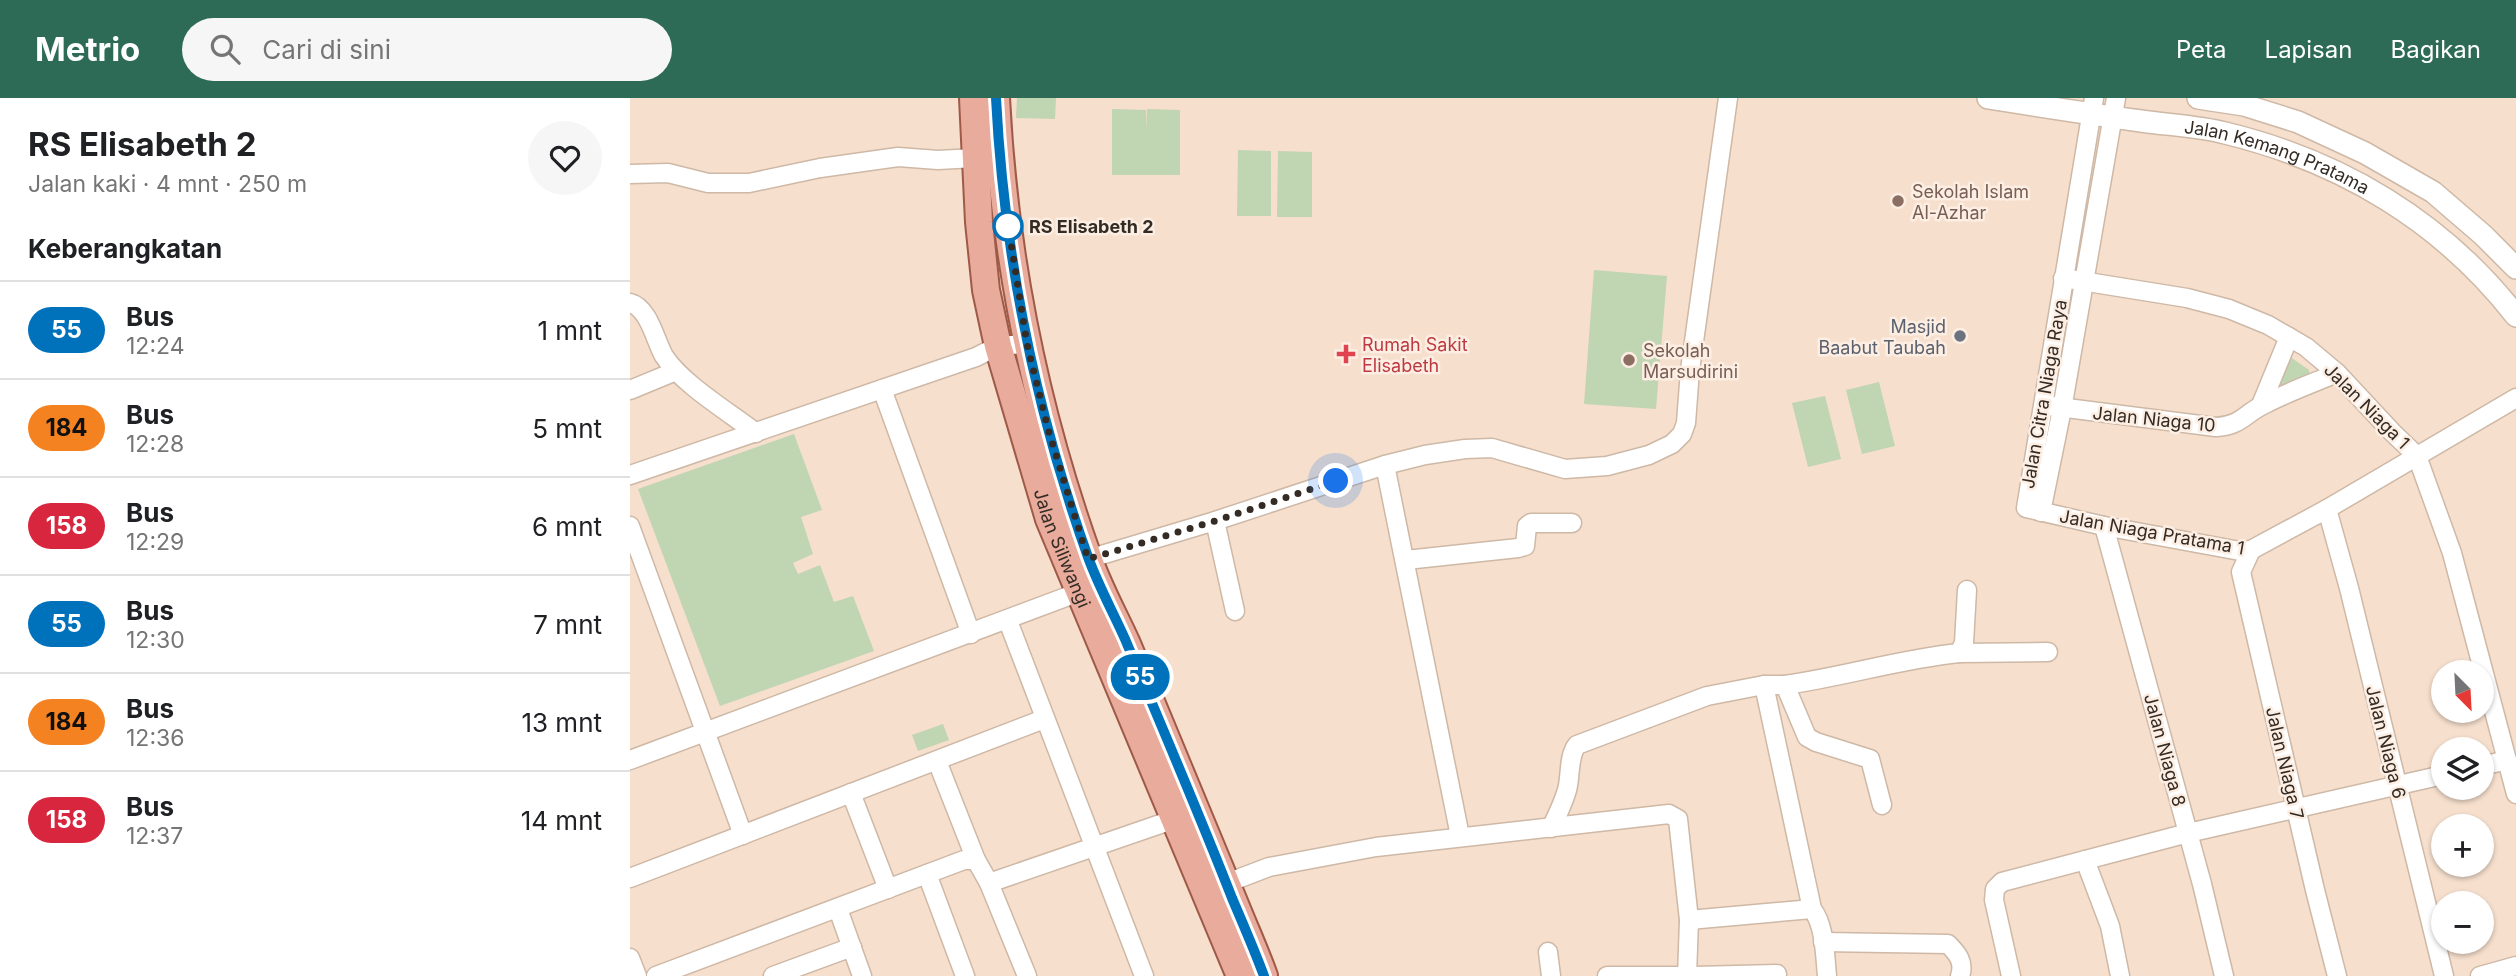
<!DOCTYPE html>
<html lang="id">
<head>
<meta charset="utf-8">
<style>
	body { margin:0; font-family:Inter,sans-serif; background:#f6f6f6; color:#202124; height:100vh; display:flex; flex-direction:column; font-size:26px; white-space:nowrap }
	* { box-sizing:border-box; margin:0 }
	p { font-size:23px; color:#757577 }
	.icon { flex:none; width:38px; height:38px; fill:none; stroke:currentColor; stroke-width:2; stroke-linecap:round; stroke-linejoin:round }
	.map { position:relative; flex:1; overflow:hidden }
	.side { display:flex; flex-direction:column; background:#fff; width:630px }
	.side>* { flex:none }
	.badge { padding:0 14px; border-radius:23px; font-size:24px; line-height:46px }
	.needle { width:46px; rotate:156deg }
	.controls { position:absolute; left:1801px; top:562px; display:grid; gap:14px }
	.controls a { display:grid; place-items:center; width:63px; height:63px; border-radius:50%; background:#fff; box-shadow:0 2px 5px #0004; font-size:35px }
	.you { position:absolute; width:35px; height:35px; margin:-18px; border:5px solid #fff; border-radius:50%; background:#1a73e8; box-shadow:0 0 0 10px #1a73e833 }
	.map>.badge { position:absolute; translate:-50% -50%; box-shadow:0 0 0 4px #fff }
	h2 { padding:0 28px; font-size:26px; line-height:63px }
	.round { display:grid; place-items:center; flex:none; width:74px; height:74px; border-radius:37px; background:#f6f6f6 }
	.summary { display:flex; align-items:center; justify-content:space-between; height:119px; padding:0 28px }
	h1 { font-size:33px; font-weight:700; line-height:52px }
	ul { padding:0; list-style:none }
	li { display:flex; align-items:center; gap:21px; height:98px; padding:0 28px; border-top:2px solid #e0e0e0 }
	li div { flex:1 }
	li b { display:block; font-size:26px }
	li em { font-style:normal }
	li .badge { min-width:77px; font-weight:700; text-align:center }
	header { display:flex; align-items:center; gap:42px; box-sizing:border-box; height:98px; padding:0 35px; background:#2d6b57; color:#fff }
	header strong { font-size:33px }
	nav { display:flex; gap:38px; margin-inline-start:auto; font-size:24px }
	.search { width:490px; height:63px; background:#f6f6f6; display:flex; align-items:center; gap:18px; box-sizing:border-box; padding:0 24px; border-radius:38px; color:#757577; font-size:26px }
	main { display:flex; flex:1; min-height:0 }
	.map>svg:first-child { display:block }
	.green { fill:#c0d5b2 }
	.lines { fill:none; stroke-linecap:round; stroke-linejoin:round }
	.minor-casing { stroke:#ceb8a6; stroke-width:21 }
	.tertiary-casing { stroke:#ceb8a6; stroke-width:24 }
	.primary-casing { stroke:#9f5a47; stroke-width:30 }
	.minor { stroke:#fff; stroke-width:18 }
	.tertiary { stroke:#fff; stroke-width:21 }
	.primary { stroke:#e8ab9c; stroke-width:26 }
	.line-casing { stroke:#fff; stroke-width:16 }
	.line { stroke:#0072bc; stroke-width:10 }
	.walk { stroke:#332b24; stroke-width:7; stroke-dasharray:0 12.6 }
	.education-dot { fill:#8d6e63; stroke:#fdeee3; stroke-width:2.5 }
	.stop-dot { fill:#fff; stroke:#0072bc; stroke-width:3.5 }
	.worship-dot { fill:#6b7280; stroke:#fdeee3; stroke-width:2.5 }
	.health-dot { fill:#e0444e; stroke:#fdeee3; stroke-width:2.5 }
	.labels { text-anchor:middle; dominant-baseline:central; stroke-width:5; stroke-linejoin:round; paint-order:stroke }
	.street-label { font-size:18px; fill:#332b24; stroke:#fdeee3 }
	.education-label { font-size:18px; fill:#785e54; stroke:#fdeee3; text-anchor:start }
	.stop-label { font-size:18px; font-weight:bold; fill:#332b24; stroke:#fdeee3; text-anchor:start }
	.worship-label { font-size:18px; fill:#5b616d; stroke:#fdeee3; text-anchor:end }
	.health-label { font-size:18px; fill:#be3a42; stroke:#fdeee3; text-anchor:start }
</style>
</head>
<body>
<header>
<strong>Metrio</strong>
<div class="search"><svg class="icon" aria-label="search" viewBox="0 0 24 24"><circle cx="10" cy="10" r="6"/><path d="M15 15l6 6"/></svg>Cari di sini</div>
<nav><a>Peta</a><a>Lapisan</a><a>Bagikan</a></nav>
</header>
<main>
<section class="side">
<div class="summary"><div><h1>RS Elisabeth 2</h1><p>Jalan kaki · 4 mnt · 250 m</p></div><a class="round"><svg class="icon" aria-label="heart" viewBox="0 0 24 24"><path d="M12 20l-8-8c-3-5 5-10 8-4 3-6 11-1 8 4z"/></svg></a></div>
<h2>Keberangkatan</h2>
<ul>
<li><span class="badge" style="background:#0072bc;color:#fff">55</span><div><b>Bus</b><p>12:24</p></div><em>1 mnt</em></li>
<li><span class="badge" style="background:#f58220;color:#111">184</span><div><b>Bus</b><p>12:28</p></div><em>5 mnt</em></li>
<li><span class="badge" style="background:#d7263d;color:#fff">158</span><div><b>Bus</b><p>12:29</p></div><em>6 mnt</em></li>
<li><span class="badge" style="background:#0072bc;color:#fff">55</span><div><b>Bus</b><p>12:30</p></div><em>7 mnt</em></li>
<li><span class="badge" style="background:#f58220;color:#111">184</span><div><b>Bus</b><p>12:36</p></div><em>13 mnt</em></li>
<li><span class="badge" style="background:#d7263d;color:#fff">158</span><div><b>Bus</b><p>12:37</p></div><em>14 mnt</em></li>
</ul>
</section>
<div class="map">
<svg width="1886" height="878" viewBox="0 0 1886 878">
	<rect width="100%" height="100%" fill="#f6dfcd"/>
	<!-- green -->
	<g class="green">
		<polygon points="387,0 426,0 425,21 386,20"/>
		<polygon points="482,11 516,12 516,33 517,11 550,12 550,77 482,77"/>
		<polygon points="608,52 641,53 641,118 607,118"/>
		<polygon points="648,53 682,54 682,119 647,119"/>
		<polygon points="964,172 1037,178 1026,311 954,306"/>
		<polygon points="1656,256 1679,272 1680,281 1638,299"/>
		<polygon points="1249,284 1265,348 1232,356 1216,292"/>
		<polygon points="1195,298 1211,361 1178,369 1162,305"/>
		<polygon points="164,336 192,412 171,419 183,456 163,465 168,476 190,467 204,504 223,498 244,553 90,608 8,391"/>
		<polygon points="313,626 319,642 288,653 282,637"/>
	</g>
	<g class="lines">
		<!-- minor casing -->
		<g class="minor-casing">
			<g id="minor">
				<polyline points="1464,0 1396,410 1474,428 1610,453 1621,452 1697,411 1886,300"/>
				<polyline points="0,76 38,75 78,85 119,85 190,70 268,59 308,62 345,60"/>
				<polyline points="1433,180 1557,200 1599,211 1638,227 1676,249 1707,275 1762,334 1787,358 1822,455 1886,696"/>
				<path d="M 0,205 C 19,210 25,242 34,258 C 52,286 99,314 126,335"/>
				<polyline points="252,291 341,536"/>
				<polyline points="0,292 46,273"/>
				<polyline points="1631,307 1659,239"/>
				<path d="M 1421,308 L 1586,329 C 1611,328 1615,315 1635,306 C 1658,294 1683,285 1707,275"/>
				<polyline points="755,367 830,738"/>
				<polyline points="0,377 346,259 368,248 396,246"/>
				<polyline points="1697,411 1719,490 1814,878"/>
				<polyline points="1411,414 1432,311 1486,0"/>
				<polyline points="585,423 605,513"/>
				<polyline points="0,428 113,737"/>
				<polyline points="1474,428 1572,786 1594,878"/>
				<polyline points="1621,452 1611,474 1685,792 1707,878"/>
				<polyline points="458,461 585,423 755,367 795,357 835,351 862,350 935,371 977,368 1019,357 1042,346 1052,336 1056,325 1060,272 1098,0"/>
				<polyline points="776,462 888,450 895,448 897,428 901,425 942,425"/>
				<polyline points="378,523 514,878"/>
				<polyline points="1329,555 1418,554"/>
				<polyline points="1134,587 1182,811"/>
				<path d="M 1155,587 C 1213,579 1270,561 1329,555 L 1334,545 L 1337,492"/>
				<polyline points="0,662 460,490"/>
				<polyline points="307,663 346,762"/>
				<polyline points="1852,668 1877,662"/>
				<polyline points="221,695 258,791"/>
				<path d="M 921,730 C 927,718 933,706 937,692 C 941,678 938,658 947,647 L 1077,598 L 1134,587 L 1155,587 L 1177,639 L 1186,644 L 1240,661 L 1252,707"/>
				<polyline points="1455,762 1480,828 1490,878"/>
				<polyline points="297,776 335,878"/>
				<polyline points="0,780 414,621"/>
				<polyline points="359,785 545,721"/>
				<path d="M 597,785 L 639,769 L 746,749 L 1039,716 L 1048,721 L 1059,822 L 1182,811 C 1195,827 1195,858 1197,878"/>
				<polyline points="208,811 232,878"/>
				<path d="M 1193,844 L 1318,846 C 1327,855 1335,864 1330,878"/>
				<polyline points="918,854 921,878"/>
				<polyline points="0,860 7,878"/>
				<polyline points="26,878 334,762 346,762 359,785 397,878"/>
				<polyline points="143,878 222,849"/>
				<polyline points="977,878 1047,878"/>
				<polyline points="1057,878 1059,822"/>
				<polyline points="1064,878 1147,876"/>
				<polyline points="1381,878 1364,802 1365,791 1372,784 1558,735 1813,677"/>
				<polyline points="1850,878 1886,868"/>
			</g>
		</g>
		<!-- tertiary casing -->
		<g class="tertiary-casing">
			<g id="tertiary">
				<path id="s1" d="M 1358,0 C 1409,8 1460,16 1511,23 C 1538,27 1568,28 1595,35 C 1711,63 1812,123 1886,218"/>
				<polyline points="1568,0 1614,7 1668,24 1735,55 1803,94 1853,137 1886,170"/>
			</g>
		</g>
		<!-- primary casing -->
		<g class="primary-casing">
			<g id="primary">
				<path id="s2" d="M 343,0 L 349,124 L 356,192 L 368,248 L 419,421 L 610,878"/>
				<path d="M 366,0 C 374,157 405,311 458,459 C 468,489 484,517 497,546 C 533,632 569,718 604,804 C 614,829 625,853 634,878"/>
			</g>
		</g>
		<!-- minor -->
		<use href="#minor" class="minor"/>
		<!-- tertiary -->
		<use href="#tertiary" class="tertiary"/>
		<!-- primary -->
		<use href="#primary" class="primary"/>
	</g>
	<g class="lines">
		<!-- line casing -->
		<g class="line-casing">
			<path id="line" d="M 366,0 C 374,157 405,311 458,459 C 468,487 483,514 495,541 C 531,627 568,713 602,800 C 613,826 624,851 634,878"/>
		</g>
		<!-- line -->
		<use href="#line" class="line"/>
		<!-- walk -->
		<polyline class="walk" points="378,128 378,126 397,246 418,331 458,461 585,423 706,383"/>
	</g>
	<!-- markers -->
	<g class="education-dot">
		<circle cx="1268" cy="103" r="7"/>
		<circle cx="999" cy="262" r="7"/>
	</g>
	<circle class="stop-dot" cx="378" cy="128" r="14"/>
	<circle class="worship-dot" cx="1330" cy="238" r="7"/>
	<path class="health-dot" d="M712.5 245.5h7v7h7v7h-7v7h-7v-7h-7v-7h7z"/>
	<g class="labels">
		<!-- street labels -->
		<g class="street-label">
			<text stroke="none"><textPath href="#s1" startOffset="296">Jalan Kemang Pratama</textPath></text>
			<text transform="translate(1414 296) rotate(-80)">Jalan Citra Niaga Raya</text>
			<text transform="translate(1737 308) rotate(45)">Jalan Niaga 1</text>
			<text transform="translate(1524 321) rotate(6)">Jalan Niaga 10</text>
			<text transform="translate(1522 434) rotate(10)">Jalan Niaga Pratama 1</text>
			<text stroke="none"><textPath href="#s2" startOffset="462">Jalan Siliwangi</textPath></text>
			<text transform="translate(1756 644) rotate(76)">Jalan Niaga 6</text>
			<text transform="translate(1535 652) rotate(75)">Jalan Niaga 8</text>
			<text transform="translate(1655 665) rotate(77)">Jalan Niaga 7</text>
		</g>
		<!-- education labels -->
		<g class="education-label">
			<text x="1282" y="93">Sekolah Islam<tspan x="1282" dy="21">Al-Azhar</tspan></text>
			<text x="1013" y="252">Sekolah<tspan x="1013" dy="21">Marsudirini</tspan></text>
		</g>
		<!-- stop labels -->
		<g class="stop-label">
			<text x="399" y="128">RS Elisabeth 2</text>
		</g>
		<!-- worship labels -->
		<g class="worship-label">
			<text x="1316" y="228">Masjid<tspan x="1316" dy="21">Baabut Taubah</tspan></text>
		</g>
		<!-- health labels -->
		<g class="health-label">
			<text x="732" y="246">Rumah Sakit<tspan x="732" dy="21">Elisabeth</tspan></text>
		</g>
	</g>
</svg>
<div class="controls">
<a><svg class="needle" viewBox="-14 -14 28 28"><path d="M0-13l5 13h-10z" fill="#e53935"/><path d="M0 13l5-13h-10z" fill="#757577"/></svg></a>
<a><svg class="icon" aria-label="layers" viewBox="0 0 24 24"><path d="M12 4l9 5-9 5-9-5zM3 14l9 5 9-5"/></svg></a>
<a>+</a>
<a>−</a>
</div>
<div class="you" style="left:706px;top:383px"></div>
<b class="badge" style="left:510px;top:579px;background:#0072bc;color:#fff">55</b>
</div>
</main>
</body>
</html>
